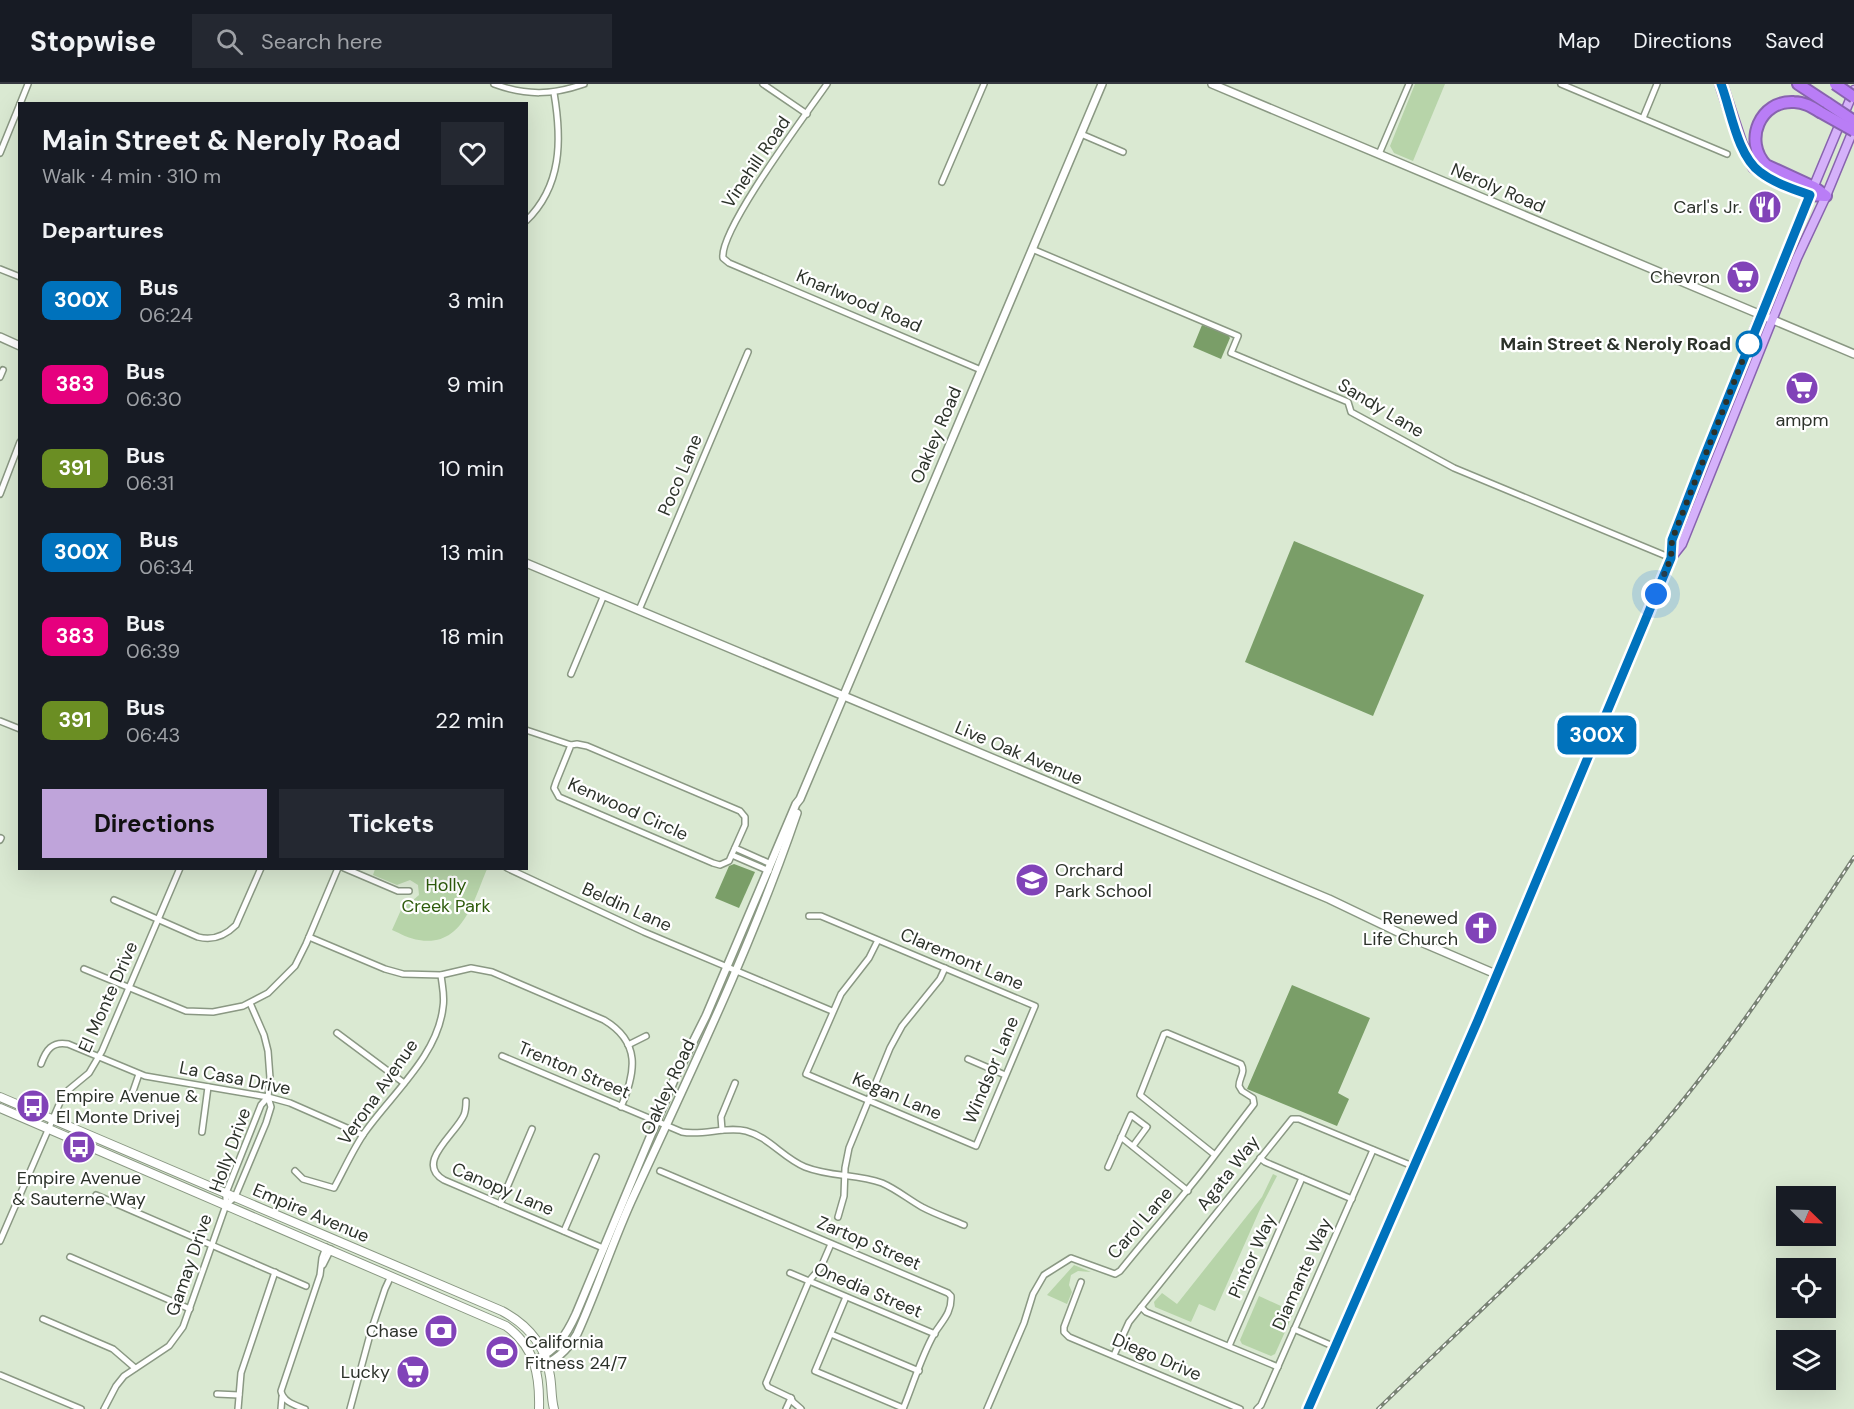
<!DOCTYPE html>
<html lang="en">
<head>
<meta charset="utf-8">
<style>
	body { margin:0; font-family:"DM Sans",sans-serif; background:#242831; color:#f1f3f6; height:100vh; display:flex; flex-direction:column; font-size:22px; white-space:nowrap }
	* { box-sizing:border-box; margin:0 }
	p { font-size:20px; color:#9ea1a6 }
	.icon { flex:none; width:33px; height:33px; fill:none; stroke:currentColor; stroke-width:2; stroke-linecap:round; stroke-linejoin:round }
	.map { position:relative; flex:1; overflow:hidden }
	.side { position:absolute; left:18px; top:18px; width:510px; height:768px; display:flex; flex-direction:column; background:#171b24; border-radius:0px; box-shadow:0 6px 24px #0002 }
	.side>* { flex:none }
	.badge { padding:0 12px; border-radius:9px; font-size:21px; line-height:39px }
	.needle { width:39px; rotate:113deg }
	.controls { position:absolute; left:1776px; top:1102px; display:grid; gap:12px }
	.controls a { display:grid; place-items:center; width:60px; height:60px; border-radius:0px; background:#171b24; box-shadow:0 6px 24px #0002; font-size:30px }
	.you { position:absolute; width:30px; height:30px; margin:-15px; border:4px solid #fff; border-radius:50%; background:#1a73e8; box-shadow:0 0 0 9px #1a73e833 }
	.map>.badge { position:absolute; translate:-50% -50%; box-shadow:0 0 0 3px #fff }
	h2 { padding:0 24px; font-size:22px; line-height:54px }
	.round { display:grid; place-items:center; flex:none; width:63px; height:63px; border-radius:0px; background:#242831 }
	.headline { display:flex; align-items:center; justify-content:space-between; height:102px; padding:0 24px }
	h1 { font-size:28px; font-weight:700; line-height:45px }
	.button { display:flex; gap:12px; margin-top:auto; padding:12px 24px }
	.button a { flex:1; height:69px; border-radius:0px; background:#bfa4da; color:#111; font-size:24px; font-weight:700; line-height:69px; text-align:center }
	.button a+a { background:#242831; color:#f1f3f6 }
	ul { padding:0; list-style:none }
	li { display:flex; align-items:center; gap:18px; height:84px; padding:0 24px }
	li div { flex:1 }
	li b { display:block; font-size:22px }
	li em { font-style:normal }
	li .badge { min-width:66px; font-weight:700; text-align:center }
	header { display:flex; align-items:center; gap:36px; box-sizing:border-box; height:84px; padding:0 30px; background:#171b24; border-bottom:2px solid #363941 }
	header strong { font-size:28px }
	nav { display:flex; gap:33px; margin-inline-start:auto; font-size:21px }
	.search { width:420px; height:54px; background:#242831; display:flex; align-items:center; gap:15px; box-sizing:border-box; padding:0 21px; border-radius:0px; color:#9ea1a6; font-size:22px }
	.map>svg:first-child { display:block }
	.green { fill:#b7d4a9 }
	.water { fill:#7a9e68 }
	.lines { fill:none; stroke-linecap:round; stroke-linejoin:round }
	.minor-casing { stroke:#8a9883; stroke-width:8 }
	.tertiary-casing { stroke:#8a9883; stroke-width:10 }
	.secondary-casing { stroke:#8a9883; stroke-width:10 }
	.primary-casing { stroke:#8863af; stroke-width:11 }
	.motorway-casing { stroke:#8863af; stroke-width:14 }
	.minor { stroke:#fff; stroke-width:5 }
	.tertiary { stroke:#fff; stroke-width:7 }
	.secondary { stroke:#fff; stroke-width:8 }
	.primary { stroke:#d5b1fa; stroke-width:8 }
	.motorway { stroke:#b97df6; stroke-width:10 }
	.rail-casing { stroke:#788274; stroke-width:4 }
	.rail { stroke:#fff; stroke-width:1.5; stroke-dasharray:4.5; stroke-linecap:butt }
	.motorway-bridge-casing { stroke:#8863af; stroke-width:14; stroke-linecap:butt }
	.motorway-bridge { stroke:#b97df6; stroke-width:10 }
	.line-casing { stroke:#fff; stroke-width:14 }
	.line { stroke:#0072bc; stroke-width:9 }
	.walk { stroke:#2c322a; stroke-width:6; stroke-dasharray:0 10.8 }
	.stop-dot { fill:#fff; stroke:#0072bc; stroke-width:3 }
	.labels { text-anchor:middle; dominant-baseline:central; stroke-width:4.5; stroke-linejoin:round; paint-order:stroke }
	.street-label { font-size:18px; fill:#2c322a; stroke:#fff }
	.poi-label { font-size:18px; fill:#2c322a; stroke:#fff; text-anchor:end }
	.stop-label { font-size:18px; font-weight:bold; fill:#2c322a; stroke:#fff; text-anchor:end }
	.park-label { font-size:18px; fill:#2e5b0c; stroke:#fff }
</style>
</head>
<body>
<header>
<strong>Stopwise</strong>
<div class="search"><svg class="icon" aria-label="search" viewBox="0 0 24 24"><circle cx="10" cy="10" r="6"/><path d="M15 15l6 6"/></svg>Search here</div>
<nav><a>Map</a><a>Directions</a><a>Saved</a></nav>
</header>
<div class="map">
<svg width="1854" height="1325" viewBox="0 0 1854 1325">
	<rect width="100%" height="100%" fill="#dae9d2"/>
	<!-- green -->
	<g class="green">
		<polygon points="1415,0 1445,0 1413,77 1394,69 1390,62"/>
		<path d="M 375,785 L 375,784 L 487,785 C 474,815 463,864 419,856 C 410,855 401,850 392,846 L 405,817 L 412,817 L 419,811 L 418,801 L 410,796 L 397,801 L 373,791 Z"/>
		<polygon points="1273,1090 1277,1092 1261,1123 1215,1227 1199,1220 1191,1238 1155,1223 1154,1218 1162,1209 1177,1220 1262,1113"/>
		<polygon points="1074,1181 1091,1188 1078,1187 1071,1191 1069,1201 1072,1208 1067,1220 1047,1211"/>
		<polygon points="1259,1212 1294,1228 1275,1270 1271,1272 1242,1260 1240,1256"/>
	</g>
	<!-- water -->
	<g class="water">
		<polygon points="1202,241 1228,251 1230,254 1221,275 1193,263"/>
		<polygon points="1294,457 1424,511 1373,632 1245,578"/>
		<polygon points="734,780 755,788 739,824 715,814 729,782"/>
		<polygon points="1292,901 1370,934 1338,1009 1349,1015 1337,1042 1247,1005"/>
	</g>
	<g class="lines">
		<!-- minor casing -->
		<g class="minor-casing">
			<g id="minor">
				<path d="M 494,0 C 527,12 552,11 584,0"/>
				<polyline points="763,0 807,30"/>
				<path d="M 827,0 C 807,29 719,146 723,174 L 729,179 L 981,286"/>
				<polyline points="1561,0 1727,70"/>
				<polyline points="20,20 28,0"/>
				<polyline points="1643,34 1657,0"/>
				<polyline points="1081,50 1123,68"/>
				<polyline points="0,69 20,20"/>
				<polyline points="1379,70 1409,0"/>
				<polyline points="942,98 984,0"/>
				<path d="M 526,137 C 562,102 562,56 554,9"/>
				<polyline points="1032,165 1238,252 1231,269 1348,318 1351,328 1454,384 1671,474"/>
				<polyline points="0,185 20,193"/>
				<polyline points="0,293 3,286"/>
				<polyline points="0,410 20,358"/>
				<polyline points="639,526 748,268"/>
				<polyline points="571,590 604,511"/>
				<polyline points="0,637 20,645"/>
				<polyline points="526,646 571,661"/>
				<polygon points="577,660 587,662 740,727 745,733 745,741 729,777 720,781 713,779 559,713 554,704 556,698 571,661"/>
				<polyline points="0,756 1,754"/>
				<polyline points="735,764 771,780"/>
				<polyline points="732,771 769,787"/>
				<polyline points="344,784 398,807 409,807"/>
				<polyline points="507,784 644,848 832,927"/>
				<path d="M 114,816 L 198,853 C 213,857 225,852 236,841 L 261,784"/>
				<polyline points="809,832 821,832 1035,922 976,1062 806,990 841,910 869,874 878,856"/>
				<path d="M 309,853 L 385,885 L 403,890 L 441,891 L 471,884 L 492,888 L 604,936 C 641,958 636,988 621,1023"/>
				<polyline points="84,885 186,927 213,928 243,922 268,909 295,882 306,860 338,784"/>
				<polyline points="337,949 404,999"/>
				<polyline points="628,961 646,952"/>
				<path d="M 502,972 L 682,1048 C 704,1052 725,1042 746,1047 C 769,1053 783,1074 805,1083 C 830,1093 857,1090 882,1099 C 896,1105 908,1115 922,1123 C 935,1130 950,1135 964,1141"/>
				<polyline points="968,975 1005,991"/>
				<path d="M 41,980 C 46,966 52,957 68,960 L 145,992 L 268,1013 L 290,1019 L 363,1051"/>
				<polyline points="130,1016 139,990"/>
				<path d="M 466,1017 C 466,1022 466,1026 464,1031 C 456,1050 414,1079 444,1096 L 603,1164"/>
				<polyline points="722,1046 721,1033 735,999"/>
				<polyline points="202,1048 208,1003"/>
				<polyline points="1121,1053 1188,1107"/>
				<polyline points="1260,1074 1265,1078 1352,1115"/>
				<polyline points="1108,1083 1131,1031 1147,1043 1133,1062"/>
				<path d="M 295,1087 L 303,1095 L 334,1104 C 344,1086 353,1065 365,1048 C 392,1010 438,971 443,923 C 445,912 442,901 441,891"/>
				<path d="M 660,1087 L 948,1209 L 951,1212 C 952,1229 942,1237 934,1250 C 921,1273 913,1301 903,1325"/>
				<polyline points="96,1111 306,1202"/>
				<polyline points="500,1120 532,1045"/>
				<polyline points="226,1121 235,1113 266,1039 271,1023 268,1013 270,994 268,967 264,951 250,919"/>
				<polyline points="838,1133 844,1112 845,1084 849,1064 890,964 902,942 940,895 945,884"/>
				<polyline points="564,1147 596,1073"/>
				<polyline points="0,1157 61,1016 66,1008 89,989 102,967 180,784"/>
				<polyline points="70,1173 190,1225"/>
				<polyline points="323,1181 331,1165"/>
				<polyline points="790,1189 935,1250"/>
				<polyline points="1081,1198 1064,1243 1064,1248 1069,1253 1240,1325"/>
				<polyline points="846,1213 815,1287 903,1324"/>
				<polyline points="1141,1223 1146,1228 1278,1283"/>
				<polyline points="43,1235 113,1265 135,1284"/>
				<polyline points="1294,1245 1335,1263"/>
				<polyline points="831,1250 919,1287"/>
				<polyline points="1229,1262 1302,1094"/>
				<polyline points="1114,1271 1129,1238 1292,1035 1299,1035 1415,1083"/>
				<polyline points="0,1291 81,1325"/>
				<polyline points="217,1310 239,1311"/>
				<polyline points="791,1314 768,1303 766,1299 809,1197 821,1183 831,1160"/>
				<polyline points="791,1314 793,1318 801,1325"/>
				<polyline points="104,1325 116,1302 124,1292 169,1262 183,1243 226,1121 226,1109 261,1021 268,1013"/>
				<polyline points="238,1325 241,1289 275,1188"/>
				<polyline points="281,1325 282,1313"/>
				<path d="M 305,1325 C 295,1321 283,1318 281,1307 L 320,1191 L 322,1174 L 326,1163"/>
				<polyline points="350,1325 371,1247 385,1205 391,1192"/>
				<polyline points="786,1325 791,1314"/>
				<path d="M 987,1325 L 1024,1239 L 1033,1210 L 1044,1191 L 1071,1174 L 1115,1190 L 1120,1187 C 1151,1148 1185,1111 1215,1071 L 1140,1011 L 1164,950 L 1167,949 L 1241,980 C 1246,989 1239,993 1239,1002 L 1242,1007 L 1253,1014 L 1254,1020 L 1215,1071"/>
				<polyline points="1257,1325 1261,1321 1373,1066"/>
			</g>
		</g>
		<!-- tertiary casing -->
		<g class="tertiary-casing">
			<g id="tertiary">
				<polyline points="1212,0 1854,270"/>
				<polyline points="0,253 20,262"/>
				<polyline points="526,479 1329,815 1402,850 1498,891"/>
				<path d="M 535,1277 C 557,1264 565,1254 576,1230 L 674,996 L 706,932 L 796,720 L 800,715 L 1102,0"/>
				<path d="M 536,1285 C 555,1277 567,1267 577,1250 C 598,1204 613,1156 634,1111 C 692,985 752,861 797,729"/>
			</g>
		</g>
		<!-- secondary casing -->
		<g class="secondary-casing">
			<g id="secondary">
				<path d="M 0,1013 L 502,1227 C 528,1241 546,1262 550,1292 C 552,1303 551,1314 554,1325"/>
				<path d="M 0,1024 L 506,1242 C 535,1263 540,1291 539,1325"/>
			</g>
		</g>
		<!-- primary casing -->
		<g class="primary-casing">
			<g id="primary">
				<polyline points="1671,474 1672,456 1760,231 1854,6"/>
				<polyline points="1308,1325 1478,936 1671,474 1682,460 1797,174 1826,112 1854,44"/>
			</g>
		</g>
		<!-- motorway casing -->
		<g class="motorway-casing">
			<g id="motorway">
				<polyline points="1721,0 1741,60 1754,83 1777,97 1810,111 1825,112"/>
				<polyline points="1798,0 1827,19"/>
				<path d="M 1820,28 C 1812,23 1804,18 1794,18 C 1760,16 1743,57 1766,81 L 1814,103 L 1826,112"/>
			</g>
		</g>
		<!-- minor -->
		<use href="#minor" class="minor"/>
		<!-- tertiary -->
		<use href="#tertiary" class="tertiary"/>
		<!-- secondary -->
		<use href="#secondary" class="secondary"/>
		<!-- primary -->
		<use href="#primary" class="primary"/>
		<!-- motorway -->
		<use href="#motorway" class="motorway"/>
		<!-- rail casing -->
		<g class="rail-casing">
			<path id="rail" d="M 1378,1325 C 1469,1236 1568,1148 1652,1053 C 1728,966 1791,869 1854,773"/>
		</g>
		<!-- rail -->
		<use href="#rail" class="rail"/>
		<!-- motorway-bridge casing -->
		<g class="motorway-bridge-casing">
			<g id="motorway-bridge">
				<polyline points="1835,0 1854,13"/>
				<polyline points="1827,19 1854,37"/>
				<polyline points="1820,28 1854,47"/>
			</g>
		</g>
		<!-- motorway-bridge -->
		<use href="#motorway-bridge" class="motorway-bridge"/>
	</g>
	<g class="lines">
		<!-- line casing -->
		<g class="line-casing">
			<path id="line" d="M 1308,1325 L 1478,936 L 1645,537 L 1671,474 L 1672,456 L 1703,376 L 1810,111 C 1793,105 1774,99 1760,88 C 1737,71 1731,26 1721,0"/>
		</g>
		<!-- line -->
		<use href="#line" class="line"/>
		<!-- walk -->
		<polyline class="walk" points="1656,510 1671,474 1672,456 1749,260"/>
	</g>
	<!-- icons -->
	<defs>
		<g id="restaurant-disc" transform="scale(1.725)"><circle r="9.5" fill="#8143b8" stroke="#fff"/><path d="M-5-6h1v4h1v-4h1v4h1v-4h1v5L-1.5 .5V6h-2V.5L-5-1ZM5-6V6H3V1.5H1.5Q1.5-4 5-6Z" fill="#fff"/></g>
		<g id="supermarket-disc" transform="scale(1.725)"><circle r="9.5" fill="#8143b8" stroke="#fff"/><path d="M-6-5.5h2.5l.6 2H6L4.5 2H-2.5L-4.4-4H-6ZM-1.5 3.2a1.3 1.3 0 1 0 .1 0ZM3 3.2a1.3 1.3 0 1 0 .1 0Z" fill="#fff"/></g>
		<g id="school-disc" transform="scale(1.725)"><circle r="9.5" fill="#8143b8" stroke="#fff"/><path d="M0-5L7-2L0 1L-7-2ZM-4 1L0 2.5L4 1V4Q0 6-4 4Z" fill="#fff"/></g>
		<g id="church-disc" transform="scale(1.725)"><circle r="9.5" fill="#8143b8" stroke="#fff"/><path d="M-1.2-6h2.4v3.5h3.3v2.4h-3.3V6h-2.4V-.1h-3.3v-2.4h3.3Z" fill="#fff"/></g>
		<g id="bus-disc" transform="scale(1.725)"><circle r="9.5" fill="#8143b8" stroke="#fff"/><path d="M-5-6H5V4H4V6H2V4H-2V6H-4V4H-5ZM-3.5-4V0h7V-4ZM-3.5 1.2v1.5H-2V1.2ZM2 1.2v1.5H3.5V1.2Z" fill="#fff"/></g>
		<g id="bank-disc" transform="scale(1.725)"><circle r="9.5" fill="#8143b8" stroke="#fff"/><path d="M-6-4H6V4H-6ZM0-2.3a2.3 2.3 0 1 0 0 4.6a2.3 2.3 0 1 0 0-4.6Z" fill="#fff"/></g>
		<g id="stadium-disc" transform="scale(1.725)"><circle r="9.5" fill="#8143b8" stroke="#fff"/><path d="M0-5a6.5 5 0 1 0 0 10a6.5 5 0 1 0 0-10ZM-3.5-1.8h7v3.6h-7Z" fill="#fff"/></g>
	</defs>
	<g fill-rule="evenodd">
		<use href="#restaurant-disc" x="1765" y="123"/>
		<use href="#supermarket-disc" x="1743" y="193"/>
		<use href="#supermarket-disc" x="1802" y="304"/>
		<use href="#school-disc" x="1032" y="796"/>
		<use href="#church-disc" x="1481" y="844"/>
		<use href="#bus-disc" x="33" y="1022"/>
		<use href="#bus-disc" x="79" y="1063"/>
		<use href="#bank-disc" x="441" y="1247"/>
		<use href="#stadium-disc" x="502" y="1268"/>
		<use href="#supermarket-disc" x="413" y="1288"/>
	</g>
	<!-- markers -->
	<circle class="stop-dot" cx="1749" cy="260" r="12"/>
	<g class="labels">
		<!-- street labels -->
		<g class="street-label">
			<text transform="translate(756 78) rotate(-56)">Vinehill Road</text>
			<text transform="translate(1498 104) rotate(23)">Neroly Road</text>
			<text transform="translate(859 217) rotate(23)">Knarlwood Road</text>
			<text transform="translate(1381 324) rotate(31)">Sandy Lane</text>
			<text transform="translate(936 351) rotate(-67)">Oakley Road</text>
			<text transform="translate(680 391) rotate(-67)">Poco Lane</text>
			<text transform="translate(1019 669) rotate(23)">Live Oak Avenue</text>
			<text transform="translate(628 725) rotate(24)">Kenwood Circle</text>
			<text transform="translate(627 823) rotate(24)">Beldin Lane</text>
			<text transform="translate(962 875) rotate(23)">Claremont Lane</text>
			<text transform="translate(108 913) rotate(-66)">El Monte Drive</text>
			<text transform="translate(574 986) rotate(23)">Trenton Street</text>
			<text transform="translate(991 986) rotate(-67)">Windsor Lane</text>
			<text transform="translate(235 994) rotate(11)">La Casa Drive</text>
			<text transform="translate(668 1003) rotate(-65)">Oakley Road</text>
			<text transform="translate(378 1008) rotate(-55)">Verona Avenue</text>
			<text transform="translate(897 1012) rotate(23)">Kegan Lane</text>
			<text transform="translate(230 1066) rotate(-70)">Holly Drive</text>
			<text transform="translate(1228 1089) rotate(-52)">Agata Way</text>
			<text transform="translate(503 1105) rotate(23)">Canopy Lane</text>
			<text transform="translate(311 1129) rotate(23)">Empire Avenue</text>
			<text transform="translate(1140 1139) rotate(-49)">Carol Lane</text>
			<text transform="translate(869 1159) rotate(23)">Zartop Street</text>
			<text transform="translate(1252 1172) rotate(-66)">Pintor Way</text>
			<text transform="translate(189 1181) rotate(-71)">Gamay Drive</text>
			<text transform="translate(1302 1190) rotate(-66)">Diamante Way</text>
			<text transform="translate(868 1206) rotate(23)">Onedia Street</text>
			<text transform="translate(1157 1273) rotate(23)">Diego Drive</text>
		</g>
		<!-- poi labels -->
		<g class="poi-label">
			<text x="1742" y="123">Carl's Jr.</text>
			<text x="1720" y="193">Chevron</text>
			<text x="1802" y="336" text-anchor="middle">ampm</text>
			<text x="1055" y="786" text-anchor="start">Orchard<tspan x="1055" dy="21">Park School</tspan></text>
			<text x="1458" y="834">Renewed<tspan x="1458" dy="21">Life Church</tspan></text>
			<text x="56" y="1012" text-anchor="start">Empire Avenue &amp;<tspan x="56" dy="21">El Monte Drivej</tspan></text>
			<text x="79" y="1094" text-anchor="middle">Empire Avenue<tspan x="79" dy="21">&amp; Sauterne Way</tspan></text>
			<text x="418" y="1247">Chase</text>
			<text x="525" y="1258" text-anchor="start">California<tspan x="525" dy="21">Fitness 24/7</tspan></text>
			<text x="390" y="1288">Lucky</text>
		</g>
		<!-- stop labels -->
		<g class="stop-label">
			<text x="1731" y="260">Main Street &amp; Neroly Road</text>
		</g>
		<!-- park labels -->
		<g class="park-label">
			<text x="446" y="801">Holly<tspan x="446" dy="21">Creek Park</tspan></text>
		</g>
	</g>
</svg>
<div class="controls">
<a><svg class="needle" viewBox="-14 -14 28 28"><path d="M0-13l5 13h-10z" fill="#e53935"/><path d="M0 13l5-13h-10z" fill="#9ea1a6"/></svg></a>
<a><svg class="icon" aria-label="locate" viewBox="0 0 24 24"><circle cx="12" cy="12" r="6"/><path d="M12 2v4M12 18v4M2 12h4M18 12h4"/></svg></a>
<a><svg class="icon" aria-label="layers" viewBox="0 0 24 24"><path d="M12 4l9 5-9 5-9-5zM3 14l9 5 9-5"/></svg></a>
</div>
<div class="you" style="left:1656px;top:510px"></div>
<b class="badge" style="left:1597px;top:651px;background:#0072bc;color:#fff">300X</b>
<section class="side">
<div class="headline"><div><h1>Main Street &amp; Neroly Road</h1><p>Walk · 4 min · 310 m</p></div><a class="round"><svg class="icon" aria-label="heart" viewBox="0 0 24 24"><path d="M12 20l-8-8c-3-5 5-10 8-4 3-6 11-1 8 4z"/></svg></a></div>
<h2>Departures</h2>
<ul>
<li><span class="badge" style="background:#0072bc;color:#fff">300X</span><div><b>Bus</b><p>06:24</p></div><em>3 min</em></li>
<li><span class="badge" style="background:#e6007e;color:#fff">383</span><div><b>Bus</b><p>06:30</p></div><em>9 min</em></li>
<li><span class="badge" style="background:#6b8e23;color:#fff">391</span><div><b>Bus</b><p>06:31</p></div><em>10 min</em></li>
<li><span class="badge" style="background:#0072bc;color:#fff">300X</span><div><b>Bus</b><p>06:34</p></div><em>13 min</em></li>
<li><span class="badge" style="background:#e6007e;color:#fff">383</span><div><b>Bus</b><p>06:39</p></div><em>18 min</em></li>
<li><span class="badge" style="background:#6b8e23;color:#fff">391</span><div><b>Bus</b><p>06:43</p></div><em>22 min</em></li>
</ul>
<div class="button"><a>Directions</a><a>Tickets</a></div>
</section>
</div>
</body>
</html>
